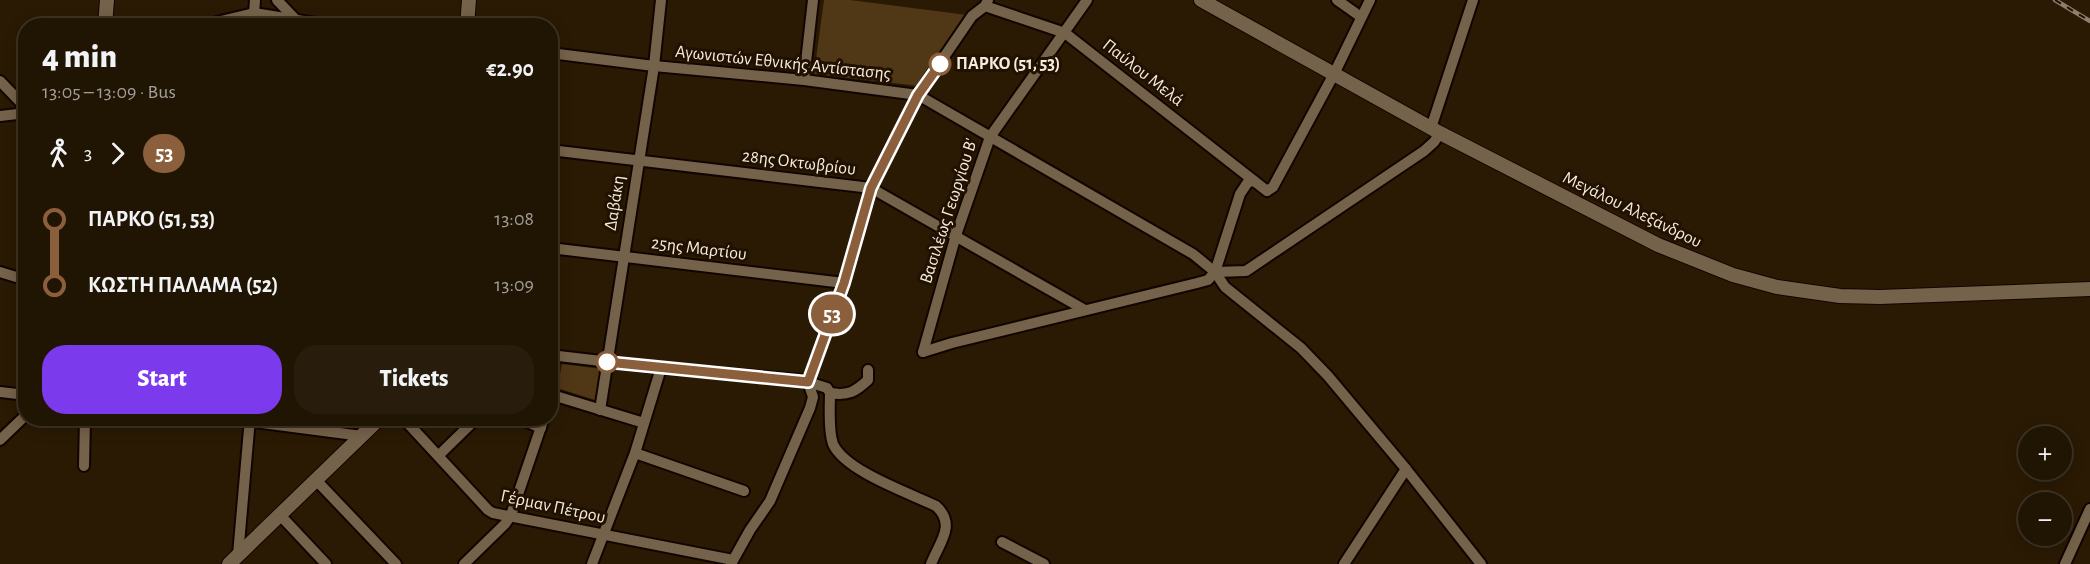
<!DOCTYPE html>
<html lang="en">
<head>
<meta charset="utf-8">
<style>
	body { margin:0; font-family:"Alegreya Sans",sans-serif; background:#281d0d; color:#f1f3f6; height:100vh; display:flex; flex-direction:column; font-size:22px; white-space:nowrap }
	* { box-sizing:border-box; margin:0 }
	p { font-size:20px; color:#a29e9a }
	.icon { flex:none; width:33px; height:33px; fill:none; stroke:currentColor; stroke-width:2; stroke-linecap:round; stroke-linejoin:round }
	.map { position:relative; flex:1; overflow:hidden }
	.panel { position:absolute; left:18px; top:18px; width:540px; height:408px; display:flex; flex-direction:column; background:#201403; border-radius:24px; box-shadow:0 3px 15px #0003,0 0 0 2px #3d3325 }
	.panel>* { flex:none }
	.badge { padding:0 12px; border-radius:20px; font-size:21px; line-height:39px }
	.fabs { position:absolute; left:2018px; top:426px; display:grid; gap:12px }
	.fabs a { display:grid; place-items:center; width:54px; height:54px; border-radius:50%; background:#201403; box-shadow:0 3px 15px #0003,0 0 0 2px #3d3325; font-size:30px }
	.map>.badge { position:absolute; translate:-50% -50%; box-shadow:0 0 0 3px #fff }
	.legs { display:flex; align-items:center; gap:9px; height:66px; padding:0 24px; font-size:20px }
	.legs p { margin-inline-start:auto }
	.headline { display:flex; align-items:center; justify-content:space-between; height:102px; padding:0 24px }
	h1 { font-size:33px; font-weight:800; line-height:45px }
	.button { display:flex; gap:12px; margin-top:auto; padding:12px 24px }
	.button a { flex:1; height:69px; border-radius:24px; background:#7c3aed; color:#fff; font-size:24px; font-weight:800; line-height:69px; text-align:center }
	.button a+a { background:#281d0d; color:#f1f3f6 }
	ul { padding:0 24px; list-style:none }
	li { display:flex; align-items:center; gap:21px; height:66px; font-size:22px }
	li i { display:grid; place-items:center; width:9px; height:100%; margin:0 8px; background:currentColor }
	li i::after { content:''; width:15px; height:15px; margin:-8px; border:4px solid; border-radius:50%; background:#201403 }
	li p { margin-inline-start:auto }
	li:first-child i { background:linear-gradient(#0000 50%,currentColor 0) }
	li:last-child i { background:linear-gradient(currentColor 50%,#0000 0) }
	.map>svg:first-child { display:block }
	.park { fill:#503716 }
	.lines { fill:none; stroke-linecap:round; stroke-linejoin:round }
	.minor-casing { stroke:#120500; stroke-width:14 }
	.tertiary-casing { stroke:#120500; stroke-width:16 }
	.minor { stroke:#75624a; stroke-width:10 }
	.tertiary { stroke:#75624a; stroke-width:14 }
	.rail-casing { stroke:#8d7f6d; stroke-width:4.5 }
	.rail { stroke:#201100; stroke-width:2; stroke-dasharray:7; stroke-linecap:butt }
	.line-1-casing { stroke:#fff; stroke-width:14 }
	.line-1 { stroke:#8b5e3c; stroke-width:9 }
	.stop-1-dot { fill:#fff; stroke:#8b5e3c; stroke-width:3 }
	.labels { text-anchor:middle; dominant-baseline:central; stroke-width:6; stroke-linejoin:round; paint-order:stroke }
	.street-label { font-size:18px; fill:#f6ebdd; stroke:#201100 }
	.stop-label { font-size:18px; font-weight:bold; fill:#f6ebdd; stroke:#201100; text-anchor:start }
</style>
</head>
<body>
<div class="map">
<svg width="2090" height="564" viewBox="0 0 2090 564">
	<rect width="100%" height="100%" fill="#2a1a04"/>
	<!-- park -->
	<g class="park">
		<polygon points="824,0 850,0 967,15 920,86 814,74"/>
		<polygon points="562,364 602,369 598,401 557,388"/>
	</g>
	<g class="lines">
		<!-- minor casing -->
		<g class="minor-casing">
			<g id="minor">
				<polyline points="277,0 296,20"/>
				<polyline points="1337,0 1361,17"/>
				<polyline points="985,6 1065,33 1267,191 1273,187 1334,74 1370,0"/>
				<polyline points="254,13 255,0"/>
				<polyline points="200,26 254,13 334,26"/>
				<polyline points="550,53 654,66 804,80 918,95 1193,254 1215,272 1225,287 1301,348 1328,376 1406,469 1481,564"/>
				<polyline points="804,80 813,0"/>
				<polyline points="0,81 26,108"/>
				<polyline points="0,116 26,113"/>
				<polyline points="1431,128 1473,0"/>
				<polyline points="550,150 871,188 1085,310"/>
				<polyline points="550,248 844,283"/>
				<polyline points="0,272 26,280"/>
				<polyline points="1215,272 1240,194 1248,182 1254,181"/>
				<polyline points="923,352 952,343 1197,283 1208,280 1215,272 1246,271 1424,151 1434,142 1440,133"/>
				<polyline points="923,352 956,235 990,137 1087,0"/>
				<path d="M 550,355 L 661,368 L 802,380 L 827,388 L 830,393 C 830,407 828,430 833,444 C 845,471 909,493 936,506 C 957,525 939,543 931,564"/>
				<polyline points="808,382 844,283 871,188 918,95 972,16 985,6 988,0"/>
				<polyline points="0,392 26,395"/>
				<path d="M 830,393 C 848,396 855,392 868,380 L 868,370"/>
				<polyline points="550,399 552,397 559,397 644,423"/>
				<polyline points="600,410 654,66 661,0"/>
				<polyline points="224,418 362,436"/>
				<polyline points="403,418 488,510 493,513 733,560"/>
				<polyline points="518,418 541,428"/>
				<polyline points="0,440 26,415"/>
				<polyline points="635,453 744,491"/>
				<polyline points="439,455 477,418"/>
				<polyline points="84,466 85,418"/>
				<polyline points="316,480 396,564"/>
				<polyline points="280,515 326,564"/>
				<polyline points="1002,542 1044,564"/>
				<polyline points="238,555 250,418"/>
				<polyline points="464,564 505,524 511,515 544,418"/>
				<polyline points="592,564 635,453 661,368"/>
				<polyline points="731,564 750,530 770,501 810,408 813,397 808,382"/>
				<polyline points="1344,564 1406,469"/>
				<polyline points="2065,564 2090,509"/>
			</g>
		</g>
		<!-- tertiary casing -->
		<g class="tertiary-casing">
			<g id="tertiary">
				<polyline points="1201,0 1440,133 1658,245 1733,275 1777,287 1840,296 1880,297 2090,289"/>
				<polyline points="105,26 107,0"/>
				<polyline points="467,26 469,0"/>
				<polyline points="229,564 380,418"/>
			</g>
		</g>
		<!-- minor -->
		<use href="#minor" class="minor"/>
		<!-- tertiary -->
		<use href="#tertiary" class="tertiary"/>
		<!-- rail casing -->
		<g class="rail-casing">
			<polyline id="rail" points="2055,0 2090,21"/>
		</g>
		<!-- rail -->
		<use href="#rail" class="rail"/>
	</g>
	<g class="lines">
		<!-- line-1 casing -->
		<g class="line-1-casing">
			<polyline id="line-1" points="607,362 808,382 844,283 871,188 918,95 940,64"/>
		</g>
		<!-- line-1 -->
		<use href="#line-1" class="line-1"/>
	</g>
	<!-- markers -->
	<g class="stop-1-dot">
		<circle cx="940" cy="64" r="10"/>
		<circle cx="607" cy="362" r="10"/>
	</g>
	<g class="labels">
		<!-- street labels -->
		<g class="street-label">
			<text transform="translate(783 63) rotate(6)">Αγωνιστών Εθνικής Αντίστασης</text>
			<text transform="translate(1143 73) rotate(38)">Παύλου Μελά</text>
			<text transform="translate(799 163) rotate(7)">28ης Οκτωβρίου</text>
			<text transform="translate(615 203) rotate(-81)">Δαβάκη</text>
			<text transform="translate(1632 210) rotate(26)">Μεγάλου Αλεξάνδρου</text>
			<text transform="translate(949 211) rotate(-72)">Βασιλέως Γεωργίου Β'</text>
			<text transform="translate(699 249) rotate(7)">25ης Μαρτίου</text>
			<text transform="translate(553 507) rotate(12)">Γέρμαν Πέτρου</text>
		</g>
		<!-- stop labels -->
		<g class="stop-label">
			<text x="956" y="64">ΠΑΡΚΟ (51, 53)</text>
		</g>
	</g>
</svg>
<div class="fabs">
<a>+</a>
<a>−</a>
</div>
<b class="badge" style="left:832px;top:314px;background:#8b5e3c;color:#fff">53</b>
<section class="panel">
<div class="headline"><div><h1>4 min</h1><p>13:05 – 13:09 · Bus</p></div><b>€2.90</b></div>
<div class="legs"><svg class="icon" aria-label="walk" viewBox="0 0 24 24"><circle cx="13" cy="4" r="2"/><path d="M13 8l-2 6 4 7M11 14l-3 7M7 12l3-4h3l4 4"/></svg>3<svg class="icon" aria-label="forward" viewBox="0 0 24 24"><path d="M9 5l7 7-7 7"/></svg><b class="badge" style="background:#8b5e3c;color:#fff">53</b></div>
<ul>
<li><i style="color:#8b5e3c"></i><b>ΠΑΡΚΟ (51, 53)</b><p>13:08</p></li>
<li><i style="color:#8b5e3c"></i><b>ΚΩΣΤΗ ΠΑΛΑΜΑ (52)</b><p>13:09</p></li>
</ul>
<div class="button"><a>Start</a><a>Tickets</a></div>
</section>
</div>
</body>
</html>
